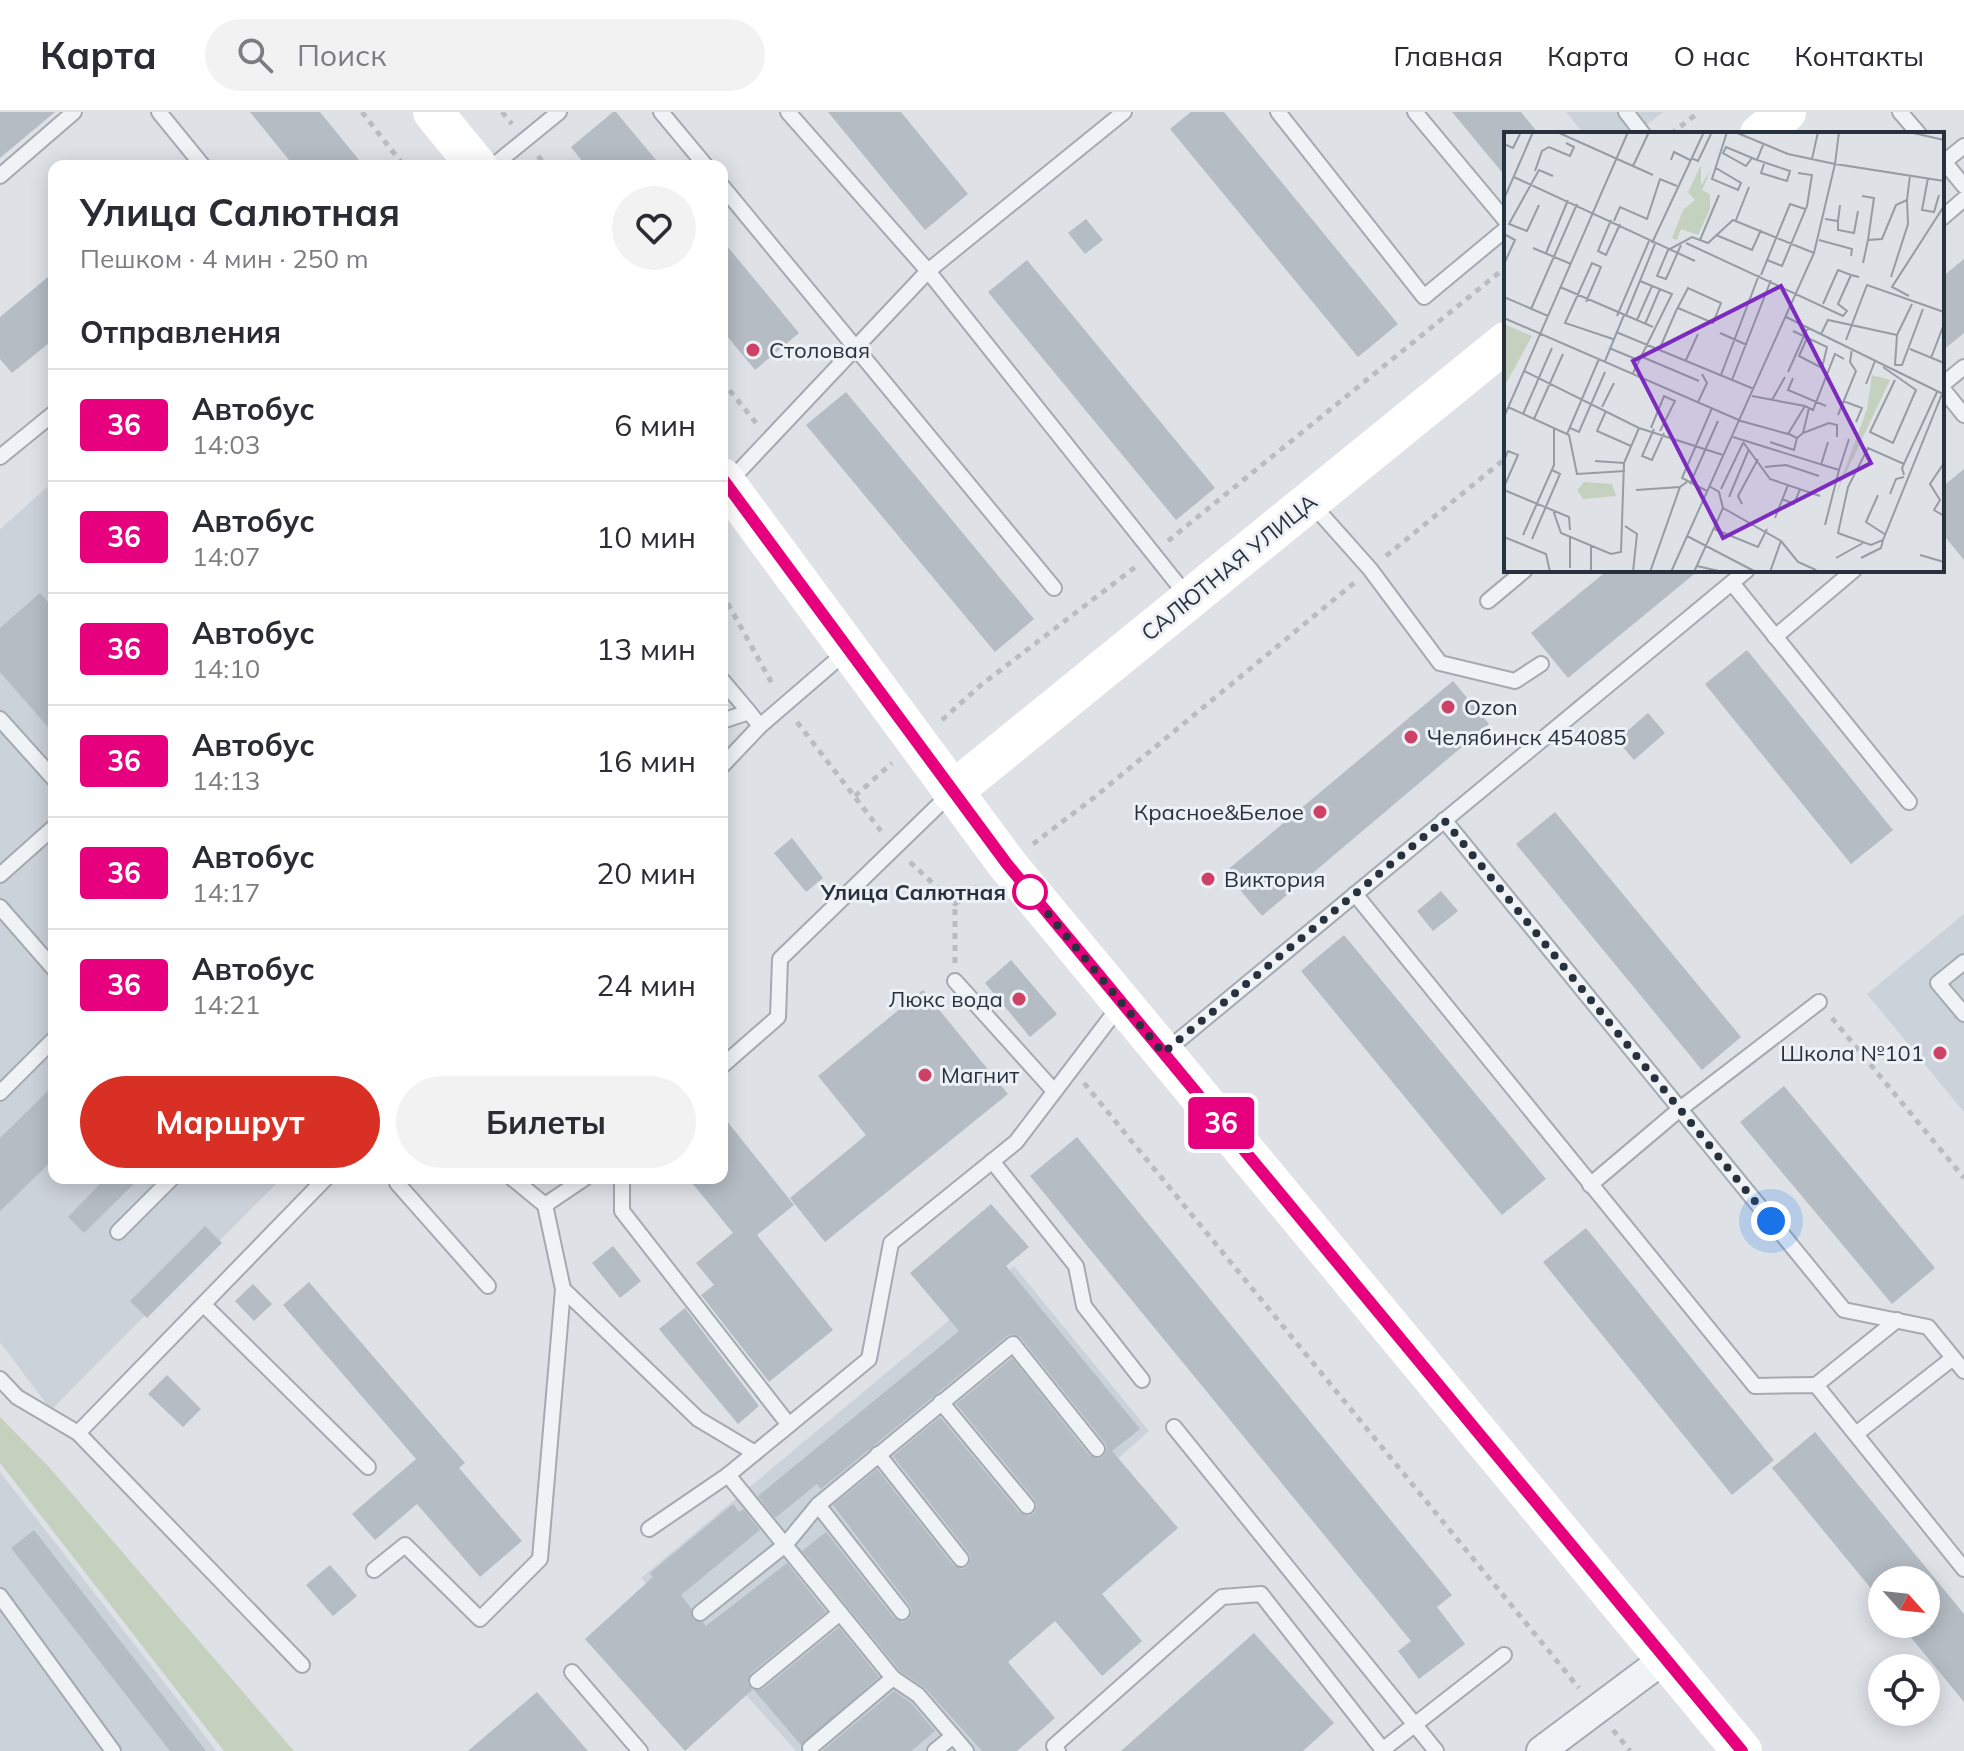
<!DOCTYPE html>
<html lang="ru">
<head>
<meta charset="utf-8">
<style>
	body { margin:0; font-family:Mulish,sans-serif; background:#f2f2f3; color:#2b2b33; height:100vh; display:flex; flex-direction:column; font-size:30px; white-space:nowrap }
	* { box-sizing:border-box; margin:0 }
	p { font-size:26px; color:#7c7c81 }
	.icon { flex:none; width:44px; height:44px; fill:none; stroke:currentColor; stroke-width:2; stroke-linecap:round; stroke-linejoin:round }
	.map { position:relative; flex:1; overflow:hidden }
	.sheet { position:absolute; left:48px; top:48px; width:680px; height:1024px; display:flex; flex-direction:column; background:#fff; border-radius:16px; box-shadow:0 4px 20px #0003 }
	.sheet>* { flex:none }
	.badge { padding:0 16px; border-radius:6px; font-size:28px; line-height:52px }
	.needle { width:52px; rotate:117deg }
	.buttons { position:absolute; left:1868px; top:1454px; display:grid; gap:16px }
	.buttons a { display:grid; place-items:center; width:72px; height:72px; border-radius:50%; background:#fff; box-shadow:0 4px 20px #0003; font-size:40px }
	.you { position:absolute; width:40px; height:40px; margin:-20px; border:6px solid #fff; border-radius:50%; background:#1a73e8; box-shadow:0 0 0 12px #1a73e833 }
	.map>.badge { position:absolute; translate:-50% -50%; box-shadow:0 0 0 4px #fff }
	h2 { padding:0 32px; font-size:30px; line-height:72px }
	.round { display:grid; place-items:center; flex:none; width:84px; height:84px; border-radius:42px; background:#f2f2f3 }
	.headline { display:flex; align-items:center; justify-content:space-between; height:136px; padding:0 32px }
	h1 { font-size:38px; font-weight:700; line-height:60px }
	.primary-button { display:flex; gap:16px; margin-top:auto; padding:16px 32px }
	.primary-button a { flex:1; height:92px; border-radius:48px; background:#d93025; color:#fff; font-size:32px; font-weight:700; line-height:92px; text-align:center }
	.primary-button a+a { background:#f2f2f3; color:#2b2b33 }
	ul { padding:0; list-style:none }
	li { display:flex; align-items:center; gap:24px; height:112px; padding:0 32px; border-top:2px solid #e1e1e2 }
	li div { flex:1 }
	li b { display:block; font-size:30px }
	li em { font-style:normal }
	li .badge { min-width:88px; font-weight:700; text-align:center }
	header { display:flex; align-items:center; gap:48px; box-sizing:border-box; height:112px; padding:0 40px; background:#fff; border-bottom:2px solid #e1e1e2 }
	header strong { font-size:38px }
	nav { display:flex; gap:44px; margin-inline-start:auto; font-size:28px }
	.search { width:560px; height:72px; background:#f2f2f3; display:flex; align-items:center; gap:20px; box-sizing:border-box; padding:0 28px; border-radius:44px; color:#7c7c81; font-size:30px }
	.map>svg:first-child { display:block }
	.built { fill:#ccd2d9 }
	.green { fill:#c5d1bf }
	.building { fill:#b5bcc4 }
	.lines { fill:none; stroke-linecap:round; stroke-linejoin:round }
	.lane-casing { stroke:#a3aab1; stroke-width:18 }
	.street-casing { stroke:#a3aab1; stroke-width:32 }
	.path { stroke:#b8bdc2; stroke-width:5; stroke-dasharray:6 6; stroke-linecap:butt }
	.lane { stroke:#f0f3f6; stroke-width:14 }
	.street { stroke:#f0f3f6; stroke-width:28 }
	.secondary { stroke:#fff; stroke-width:40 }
	.line-casing { stroke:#fff; stroke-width:18 }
	.line { stroke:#e6007e; stroke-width:12 }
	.walk { stroke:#27323e; stroke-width:8; stroke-dasharray:0 14.4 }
	.poi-dot { fill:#ce4164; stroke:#edf1f5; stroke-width:3 }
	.stop-dot { fill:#fff; stroke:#e6007e; stroke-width:4 }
	.labels { text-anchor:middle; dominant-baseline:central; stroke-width:6; stroke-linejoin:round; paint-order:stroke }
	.poi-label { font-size:22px; fill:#27323e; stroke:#edf1f5; text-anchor:start }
	.street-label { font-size:22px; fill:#27323e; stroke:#edf1f5 }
	.stop-label { font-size:22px; font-weight:bold; fill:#27323e; stroke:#edf1f5; text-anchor:end }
	.inset-road { fill:none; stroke:#959ca3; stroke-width:2 }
	.view { fill:#7b2cbf; fill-opacity:0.15; stroke:#7b2cbf; stroke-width:4 }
	.inset-edge { fill:none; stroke:#27323e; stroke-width:4 }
</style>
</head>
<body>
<header>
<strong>Карта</strong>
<div class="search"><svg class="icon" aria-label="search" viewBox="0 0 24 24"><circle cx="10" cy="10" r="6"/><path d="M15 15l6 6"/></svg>Поиск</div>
<nav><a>Главная</a><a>Карта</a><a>О нас</a><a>Контакты</a></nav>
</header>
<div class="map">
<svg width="1964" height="1639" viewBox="0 0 1964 1639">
	<rect width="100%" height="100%" fill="#dee2e7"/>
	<!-- built -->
	<g class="built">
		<polygon points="1566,0 1663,0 1635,22 1584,22"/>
		<polygon points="54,369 54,1066 282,1066 51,1298 0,1230 0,417"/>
		<polygon points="1964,802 1964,1000 1867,882"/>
		<polygon points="1014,1154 1149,1319 917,1525 1016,1639 796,1639 641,1466"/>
		<polygon points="0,1360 184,1596 216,1639 0,1639"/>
	</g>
	<!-- green -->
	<polygon class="green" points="0,1305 49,1355 294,1639 224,1639 0,1351"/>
	<!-- building -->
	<g class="building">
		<polygon points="0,0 55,0 0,46"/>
		<polygon points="250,0 320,0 364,54 294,54"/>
		<polygon points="613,0 616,0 661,54 586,54 571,35"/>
		<polygon points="828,0 901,0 968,82 925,118"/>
		<polygon points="1191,0 1224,0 1398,212 1358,245 1170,17"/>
		<polygon points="1452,0 1521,0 1539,22 1506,22 1506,65"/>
		<polygon points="1086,107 1103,128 1085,142 1068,121"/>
		<polygon points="722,128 799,221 755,258 722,218"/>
		<polygon points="1964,147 1964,221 1942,239 1942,165"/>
		<polygon points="1027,148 1215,376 1176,408 988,180"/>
		<polygon points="54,160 54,227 12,261 0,247 0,205"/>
		<polygon points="846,280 1034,507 995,540 806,313"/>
		<polygon points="1964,357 1964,448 1942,421 1942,375"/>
		<polygon points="1608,458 1699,458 1568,566 1531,521"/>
		<polygon points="40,481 54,497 54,622 0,560 0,516"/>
		<polygon points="1747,538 1893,718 1851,752 1705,572"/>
		<polygon points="1453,569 1489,612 1262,804 1225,760"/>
		<polygon points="1648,601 1665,621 1634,648 1617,628"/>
		<polygon points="1555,700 1741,925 1702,958 1516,732"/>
		<polygon points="792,726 823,766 806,780 774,741"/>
		<polygon points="1441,779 1458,799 1433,819 1417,799"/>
		<polygon points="1344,823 1546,1067 1502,1103 1301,859"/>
		<polygon points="1011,848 1057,902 1030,925 985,871"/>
		<polygon points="923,878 1008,982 825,1130 790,1086 866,1023 818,964"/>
		<polygon points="54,973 54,1047 0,1099 0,1026"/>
		<polygon points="1784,974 1935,1156 1892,1192 1740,1010"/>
		<polygon points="722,1003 794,1093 757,1123 833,1218 769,1270 701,1183 714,1173 696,1151 733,1121 688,1066 722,1066"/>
		<polygon points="1077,1025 1452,1483 1437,1495 1465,1532 1419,1567 1398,1539 1411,1529 1030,1064"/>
		<polygon points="106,1066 140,1066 84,1121 68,1105"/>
		<polygon points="991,1092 1029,1135 1006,1154 1140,1317 1112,1339 1178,1416 1102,1482 1142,1529 1102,1564 1055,1509 1008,1550 1055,1606 1017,1639 982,1639 925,1576 900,1559 802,1439 826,1420 894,1506 903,1510 909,1507 912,1499 910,1494 833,1393 877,1357 953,1453 962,1457 968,1454 971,1446 969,1441 893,1344 940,1305 1019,1400 1028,1404 1034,1401 1037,1393 1035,1388 956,1292 1012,1246 1089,1343 1098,1347 1104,1344 1107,1336 1105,1331 1020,1225 1012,1222 1007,1224 821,1377 817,1372 775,1406 758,1384 959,1219 910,1161"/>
		<polygon points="205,1114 222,1131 147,1206 130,1189"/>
		<polygon points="1586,1116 1774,1348 1732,1383 1543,1150"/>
		<polygon points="613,1134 641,1169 620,1186 592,1151"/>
		<polygon points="309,1170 465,1351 459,1356 522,1429 480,1465 417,1392 375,1428 352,1402 416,1347 283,1193"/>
		<polygon points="253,1172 272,1192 254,1209 235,1189"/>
		<polygon points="685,1196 759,1294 738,1312 659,1217"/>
		<polygon points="167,1263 201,1297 183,1315 148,1282"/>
		<polygon points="1815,1320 1964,1502 1964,1590 1900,1512 1926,1512 1926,1468 1882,1468 1882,1490 1772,1356"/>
		<polygon points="733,1392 739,1400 743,1397 760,1418 681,1483 691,1496 693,1508 703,1510 706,1514 787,1451 826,1500 751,1561 747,1570 752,1578 685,1639 585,1527 653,1465 650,1461"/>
		<polygon points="34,1418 206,1639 170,1639 11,1436"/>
		<polygon points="330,1453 357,1484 333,1504 306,1473"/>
		<polygon points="839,1515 879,1565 801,1633 754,1578 763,1577"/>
		<polygon points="1254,1521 1334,1611 1303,1639 1121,1639"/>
		<polygon points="894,1579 911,1591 935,1619 911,1639 822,1639"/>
		<polygon points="537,1580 588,1639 468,1639"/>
	</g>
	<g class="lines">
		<!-- lane casing -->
		<g class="lane-casing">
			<g id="lane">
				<polyline points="159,0 203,54"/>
				<polyline points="661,0 706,54"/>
				<polyline points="788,0 928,159 1187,484"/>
				<polyline points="1278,0 1424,185 1506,117"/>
				<polyline points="1415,0 1506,109"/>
				<polyline points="1626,0 1643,22"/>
				<polyline points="1900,0 1919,22"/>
				<polyline points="1942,47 1964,74"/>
				<polyline points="1944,50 1964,34"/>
				<polyline points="493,54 559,0"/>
				<polyline points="0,64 74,0"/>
				<polyline points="722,74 1054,476"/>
				<polyline points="1942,106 1964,87"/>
				<polyline points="1942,273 1964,255"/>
				<polyline points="1942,276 1964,303"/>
				<polyline points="0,345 54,301"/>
				<polyline points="727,372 928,159 1124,0"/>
				<polyline points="1313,393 1370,457 1440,551 1515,569 1541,552"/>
				<polyline points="1732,471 1909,690"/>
				<polyline points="1488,489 1525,458"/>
				<polyline points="1775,525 1854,458"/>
				<polyline points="722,568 749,600"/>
				<polyline points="0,607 54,667"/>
				<polyline points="722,609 749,600 760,614"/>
				<polyline points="722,654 760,614 847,539"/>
				<polyline points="1444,708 1844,1198 1928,1215 1964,1259"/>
				<polyline points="0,763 54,715"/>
				<polyline points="1355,782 1755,1274 1816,1273 1964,1457"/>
				<polyline points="0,795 54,857"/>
				<polyline points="1964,850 1938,871 1964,902"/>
				<polyline points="955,869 1054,979"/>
				<polyline points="1167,938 1747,458"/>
				<polyline points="722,954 778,905 780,847 951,681"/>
				<polyline points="0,981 54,927"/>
				<polyline points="992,1049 1076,1154 1084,1194 1142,1268"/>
				<polyline points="402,1066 397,1071 488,1174"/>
				<polyline points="512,1066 545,1093 585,1066"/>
				<polyline points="622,1066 622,1099 789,1313 728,1363 893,1566 918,1583 966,1639"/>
				<polyline points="1590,1073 1680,997 1819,890"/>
				<polyline points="545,1093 563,1177 698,1307 755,1341"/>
				<polyline points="118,1120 172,1066"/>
				<polyline points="204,1193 368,1355"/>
				<polyline points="0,1267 17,1285 78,1321 326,1066"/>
				<polyline points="1816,1273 1897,1208"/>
				<polyline points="941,1290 1027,1394"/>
				<polyline points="789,1313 869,1247 891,1131 1016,1030 1121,892"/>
				<polyline points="1174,1315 1436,1639"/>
				<polyline points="78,1321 302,1553"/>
				<polyline points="1856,1322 1953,1246"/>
				<polyline points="878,1342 961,1447"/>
				<polyline points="818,1393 902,1500"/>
				<polyline points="649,1417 728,1363"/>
				<polyline points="374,1458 405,1433 480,1507 540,1447 563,1177"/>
				<polyline points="0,1484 113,1639"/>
				<polyline points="700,1501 785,1433 818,1393 1013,1232 1097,1337"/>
				<polyline points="572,1560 640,1639"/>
				<polyline points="757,1569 840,1501"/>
				<polyline points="810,1636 893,1566"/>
				<polyline points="935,1639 953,1624"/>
				<polyline points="1058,1639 1054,1634 1222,1485 1261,1482 1383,1638"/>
				<polyline points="1381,1639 1504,1543"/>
			</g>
		</g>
		<!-- street casing -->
		<g class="street-casing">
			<polyline id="street" points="1541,1639 1664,1547"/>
		</g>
		<!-- path -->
		<g class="path">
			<polyline points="362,0 404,54"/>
			<polyline points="502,0 512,12"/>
			<polyline points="1671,22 1699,0"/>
			<polyline points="538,44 546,54"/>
			<polyline points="722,269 757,312"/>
			<polyline points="1168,429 1506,155"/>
			<polyline points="1386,444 1506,346"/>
			<polyline points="722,481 774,575"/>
			<polyline points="942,608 981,573 1138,453"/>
			<polyline points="797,610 881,719"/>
			<polyline points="855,684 892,651"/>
			<polyline points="1033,732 1091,688 1354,471"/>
			<polyline points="910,750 955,792 981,772"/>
			<polyline points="955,851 955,792"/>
			<polyline points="1832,906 1964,1066"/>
			<polyline points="1084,971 1579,1576"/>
			<polyline points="1613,1618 1630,1639"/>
		</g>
		<!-- lane -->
		<use href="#lane" class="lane"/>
		<!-- street -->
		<use href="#street" class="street"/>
		<!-- secondary -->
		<g class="secondary">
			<polyline points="433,0 477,54"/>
			<polyline points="1760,22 1786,0"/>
			<polyline points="722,366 1007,752 1742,1639"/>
			<polyline points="952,680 1506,230"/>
		</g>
	</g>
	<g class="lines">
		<!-- line casing -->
		<g class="line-casing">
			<polyline id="line" points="722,366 1007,752 1742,1639"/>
		</g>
		<!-- line -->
		<use href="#line" class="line"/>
		<!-- walk -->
		<polyline class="walk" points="1030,780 1163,941 1444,708 1771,1109"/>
	</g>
	<!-- markers -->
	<g class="poi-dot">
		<circle cx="753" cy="238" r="8"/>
		<circle cx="1448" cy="595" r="8"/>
		<circle cx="1411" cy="625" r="8"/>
		<circle cx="1320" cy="700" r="8"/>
		<circle cx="1208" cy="767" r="8"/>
		<circle cx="1019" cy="887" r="8"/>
		<circle cx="1940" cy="941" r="8"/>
		<circle cx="925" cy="963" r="8"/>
	</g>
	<circle class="stop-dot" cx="1030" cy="780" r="16"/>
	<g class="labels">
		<!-- poi labels -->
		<g class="poi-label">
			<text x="769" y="238">Столовая</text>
			<text x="1464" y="595">Ozon</text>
			<text x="1427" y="625">Челябинск 454085</text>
			<text x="1304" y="700" text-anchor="end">Красное&amp;Белое</text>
			<text x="1224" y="767">Виктория</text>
			<text x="1003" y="887" text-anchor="end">Люкс вода</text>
			<text x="1924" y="941" text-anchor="end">Школа №101</text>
			<text x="941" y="963">Магнит</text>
		</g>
		<!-- street labels -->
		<g class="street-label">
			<text transform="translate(1229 455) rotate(-39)">САЛЮТНАЯ УЛИЦА</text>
		</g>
		<!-- stop labels -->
		<g class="stop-label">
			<text x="1006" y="780">Улица Салютная</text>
		</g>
	</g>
	<!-- overview -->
	<g transform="translate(1504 20)">
		<rect width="440" height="440" fill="#dee2e7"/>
		<path d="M 197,33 L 197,53 L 207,38 L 198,58 L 206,62 L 206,77 L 194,103 L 177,97 L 173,108 L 168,106 L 179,78 L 191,68 L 184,60 ZM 0,192 L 28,204 L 0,255 ZM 368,243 L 386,248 L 331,364 L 363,277 ZM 80,350 L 108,352 L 112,364 L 79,367 L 73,358 Z" fill="#c5d1bf"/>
		<path class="inset-road" d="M 53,0 L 149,43M 231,0 L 284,22 L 331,32 L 335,0M 405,0 L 440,8M 0,12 L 9,16 L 16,2M 259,13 L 253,28 L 286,39 L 283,49 L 257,41 L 260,32M 187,26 L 194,29 L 207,2M 248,26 L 242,34 L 219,21 L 222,15 L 253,28M 308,27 L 314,0M 167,28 L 170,20 L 186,28M 129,34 L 145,0M 212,36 L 237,51 L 234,58 L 208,47 L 223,0M 31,39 L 38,19 L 45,15 L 66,24 L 70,15 L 62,11M 10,45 L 191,129M 424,46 L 418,78 L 430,80 L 435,63M 358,64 L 370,66 L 364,108M 0,67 L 29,0M 35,73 L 23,99 L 5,92 L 35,38 L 49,44M 321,87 L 334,89 L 336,73M 107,88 L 94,119 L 102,123 L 116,92M 232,88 L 245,55M 110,89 L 116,75 L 143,87 L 156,47 L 173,54M 334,89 L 334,98 L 350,101 L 354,79M 0,102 L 11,108 L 0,132M 212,103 L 248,118 L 257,98M 196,108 L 215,63M 315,108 L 348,117 L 347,124M 148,111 L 200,0M 182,111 L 339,184 L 343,179 L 334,172 L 347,143 L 355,145M 177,113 L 162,147 L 153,144 L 164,118 L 188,105 L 204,111 L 229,88 L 310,121M 29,116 L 67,132M 42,121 L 64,68M 263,128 L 278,134 L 303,74 L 308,43 L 294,41M 359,131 L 364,108 L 378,107 L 392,73 L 403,68 L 406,43M 257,143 L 286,72 L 301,77M 387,145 L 404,92 L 403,68M 56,155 L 149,195M 405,164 L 388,155 L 440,74M 0,165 L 44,184M 82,170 L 97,135 L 88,131 L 61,191 L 109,207M 319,172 L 334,138 L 347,143M 408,172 L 393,203 L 391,233 L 398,233 L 419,177M 27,177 L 73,72M 122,183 L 151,112M 113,184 L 145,109M 282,185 L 439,262M 0,186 L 237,289 L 284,302 L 301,274 L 309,278 L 331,222 L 340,227M 133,188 L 148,154M 141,192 L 156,157M 289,199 L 323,215 L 318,236 L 295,224 L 303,206M 112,200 L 250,257M 216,201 L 243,213M 317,202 L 324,188 L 393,203M 342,208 L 363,153 L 440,180M 105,216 L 134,228M 406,217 L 440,231M 155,218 L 172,179 L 184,156 L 217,171 L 209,191 L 174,176M 136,224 L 195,249M 427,226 L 440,192M 182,228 L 194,202M 101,229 L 120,183M 379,235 L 412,258 L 389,311 L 366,300 L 391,248M 20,239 L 135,296 L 219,323M 284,240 L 304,195M 129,241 L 168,162 L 136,149M 217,243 L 255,143M 289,246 L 284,258 L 322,274M 228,248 L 267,148M 362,252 L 371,229M 248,264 L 301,274M 268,268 L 281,245M 339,269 L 358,276 L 352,290M 194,270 L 203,251 L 198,242M 4,275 L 65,303 L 73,342 L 121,339M 98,275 L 110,251M 102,279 L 93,299 L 127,314M 19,282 L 48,216M 334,283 L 352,239 L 346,230 L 348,217M 0,285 L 124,0M 30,287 L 59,222M 66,296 L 75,300 L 101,240M 147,296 L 160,264 L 171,269 L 156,299M 150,297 L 138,324 L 148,328 L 160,301M 299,301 L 325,291 L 333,293 L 333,305M 63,302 L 95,227M 229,305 L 335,338 L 321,393M 293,306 L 299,301 L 305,276M 239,310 L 266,347 L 316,364M 266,310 L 290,318 L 293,306 L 285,302M 0,329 L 4,319 L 14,323 L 0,355M 91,329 L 120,331M 440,331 L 426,352 L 436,368 L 430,378 L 440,384M 400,332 L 364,316 L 344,355 L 334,401 L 367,413 L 379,408 L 440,257M 317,333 L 324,310M 261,335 L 282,333 L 315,344M 335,338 L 345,307M 400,343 L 398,336 L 433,260M 186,352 L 214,289M 217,357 L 239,311M 0,358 L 65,385 L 66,398M 132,358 L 176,355M 203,359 L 178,346 L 208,276M 386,362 L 392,347 L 400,345M 374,363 L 362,390 L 382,403M 225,365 L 245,317M 278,367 L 290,372 L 296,357M 238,372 L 234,364 L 254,327M 219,376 L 277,409 L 266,440M 49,378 L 57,401 L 107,422 L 117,420 L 120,331 L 135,296M 271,386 L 284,353M 121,394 L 133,402 L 129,440M 210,397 L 254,415 L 263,397M 19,403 L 50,333 L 50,297M 183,404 L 250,439M 0,405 L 42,422 L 46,440M 66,405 L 66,436M 28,407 L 56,342 L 48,338M 277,409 L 294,430 L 312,438M 416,423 L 440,430M 332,426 L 359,411M 357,426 L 377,416 L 379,408M 193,434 L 219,440M 87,440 L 87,414M 146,440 L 176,355 L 183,350M 167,440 L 310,121 L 331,32 L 440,49M 190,440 L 219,376 L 215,360 L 205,354"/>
		<path class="view" d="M 277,154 L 367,331 L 219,406 L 129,229 Z"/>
		<rect width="440" height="440" class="inset-edge"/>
	</g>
</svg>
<div class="buttons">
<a><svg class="needle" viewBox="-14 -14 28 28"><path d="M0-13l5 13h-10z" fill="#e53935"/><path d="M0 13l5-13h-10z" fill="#7c7c81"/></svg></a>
<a><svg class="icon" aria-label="locate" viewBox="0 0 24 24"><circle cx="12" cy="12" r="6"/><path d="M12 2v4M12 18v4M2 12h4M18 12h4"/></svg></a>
</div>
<div class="you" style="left:1771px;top:1109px"></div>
<b class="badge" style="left:1221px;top:1011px;background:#e6007e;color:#fff">36</b>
<section class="sheet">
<div class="headline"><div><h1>Улица Салютная</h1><p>Пешком · 4 мин · 250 m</p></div><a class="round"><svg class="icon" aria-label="heart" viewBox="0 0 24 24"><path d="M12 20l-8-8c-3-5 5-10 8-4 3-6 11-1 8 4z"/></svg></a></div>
<h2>Отправления</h2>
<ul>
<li><span class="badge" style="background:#e6007e;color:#fff">36</span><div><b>Автобус</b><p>14:03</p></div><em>6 мин</em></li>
<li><span class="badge" style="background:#e6007e;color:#fff">36</span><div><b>Автобус</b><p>14:07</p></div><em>10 мин</em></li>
<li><span class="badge" style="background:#e6007e;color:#fff">36</span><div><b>Автобус</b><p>14:10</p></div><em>13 мин</em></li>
<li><span class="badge" style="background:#e6007e;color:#fff">36</span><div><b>Автобус</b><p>14:13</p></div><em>16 мин</em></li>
<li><span class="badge" style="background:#e6007e;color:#fff">36</span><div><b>Автобус</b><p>14:17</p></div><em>20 мин</em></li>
<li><span class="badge" style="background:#e6007e;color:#fff">36</span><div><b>Автобус</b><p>14:21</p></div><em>24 мин</em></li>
</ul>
<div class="primary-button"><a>Маршрут</a><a>Билеты</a></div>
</section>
</div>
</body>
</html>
